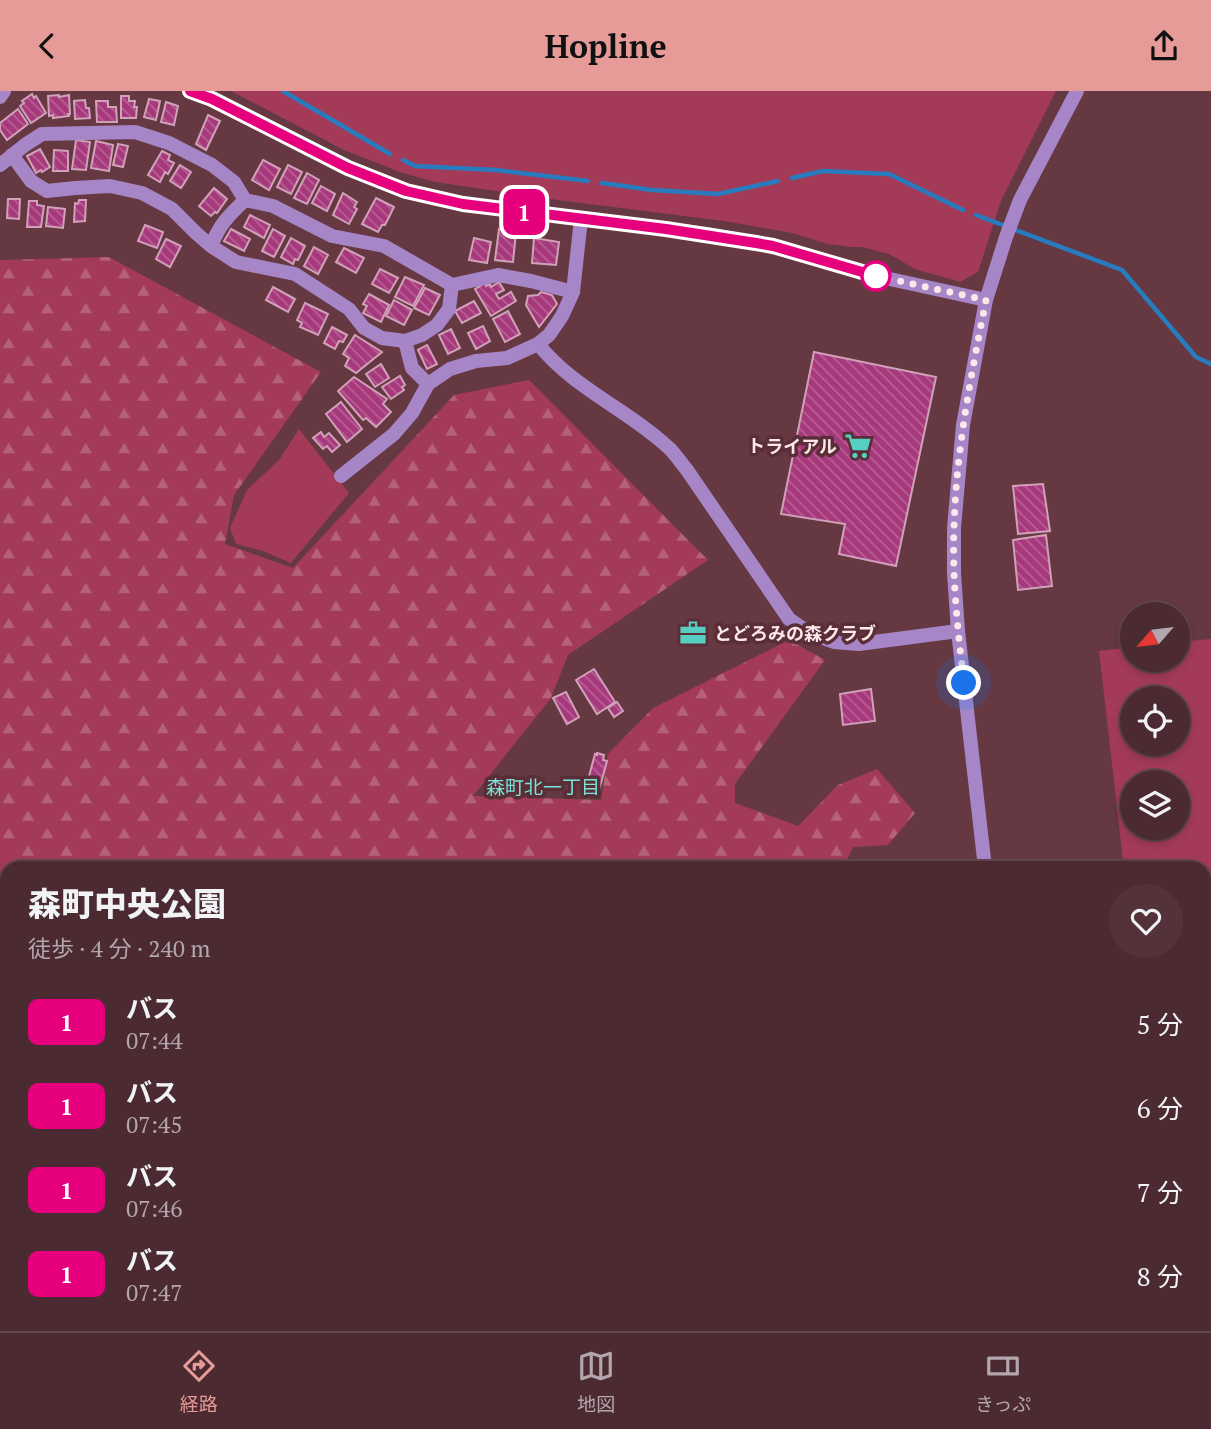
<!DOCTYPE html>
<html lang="ja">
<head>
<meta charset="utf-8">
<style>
	body { margin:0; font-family:"PT Serif","Noto Sans JP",serif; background:#53323a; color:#f1f3f6; height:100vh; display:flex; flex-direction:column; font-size:26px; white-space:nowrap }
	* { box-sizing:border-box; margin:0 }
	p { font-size:23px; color:#b2a7ac }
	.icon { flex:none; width:38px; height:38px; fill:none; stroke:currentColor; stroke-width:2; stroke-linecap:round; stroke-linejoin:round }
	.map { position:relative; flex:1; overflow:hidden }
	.side { position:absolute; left:0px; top:770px; width:1211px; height:471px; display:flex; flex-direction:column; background:#4c2a32; border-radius:21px 21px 0 0; box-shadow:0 4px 10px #0003,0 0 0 2px #63464d }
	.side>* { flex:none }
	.badge { padding:0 14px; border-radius:10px; font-size:24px; line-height:46px }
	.needle { width:46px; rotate:242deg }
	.fabs { position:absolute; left:1120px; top:511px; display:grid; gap:14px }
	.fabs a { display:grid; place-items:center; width:70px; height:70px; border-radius:50%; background:#4c2a32; box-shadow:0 4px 10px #0003,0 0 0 2px #63464d; font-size:35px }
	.you { position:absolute; width:35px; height:35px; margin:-18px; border:5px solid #fff; border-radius:50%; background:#1a73e8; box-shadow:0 0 0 10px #1a73e833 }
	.map>.badge { position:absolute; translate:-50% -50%; box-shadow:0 0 0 4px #fff }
	.round { display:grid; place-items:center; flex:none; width:74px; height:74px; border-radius:37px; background:#53323a }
	.overview { display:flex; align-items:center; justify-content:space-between; height:119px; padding:0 28px }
	h1 { font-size:33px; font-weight:800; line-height:52px }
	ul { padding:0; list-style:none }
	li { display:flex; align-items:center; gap:21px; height:84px; padding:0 28px }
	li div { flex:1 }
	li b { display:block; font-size:26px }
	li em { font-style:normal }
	li .badge { min-width:77px; font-weight:700; text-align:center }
	header { display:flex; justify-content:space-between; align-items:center; height:91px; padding:0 28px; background:#e69b98; color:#111; font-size:32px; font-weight:800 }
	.tab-bar { display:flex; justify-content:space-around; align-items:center; height:98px; border-top:2px solid #63464d; background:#4c2a32; font-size:19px; color:#b2a7ac }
	.tab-bar a { display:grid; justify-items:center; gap:4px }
	.tab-bar .on { color:#e69b98 }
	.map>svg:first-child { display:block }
	.forest { fill:url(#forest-firs) }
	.green { fill:#a33b58; fill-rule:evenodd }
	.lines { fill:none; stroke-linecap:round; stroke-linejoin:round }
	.stream { stroke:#287cbe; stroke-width:4.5 }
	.building { fill:url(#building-back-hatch); stroke:#d0a1b9; stroke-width:2 }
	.minor { stroke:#a686c6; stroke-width:14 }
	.tertiary { stroke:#a686c6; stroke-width:14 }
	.line-casing { stroke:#fff; stroke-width:16 }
	.line { stroke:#e6007e; stroke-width:10 }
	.walk { stroke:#fee7eb; stroke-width:7; stroke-dasharray:0 12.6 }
	.stop-dot { fill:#fff; stroke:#e6007e; stroke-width:3.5 }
	.labels { text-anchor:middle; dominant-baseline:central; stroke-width:7; stroke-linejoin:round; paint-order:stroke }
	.poi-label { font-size:18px; font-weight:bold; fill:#fee7eb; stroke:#592e37; text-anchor:end }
	.neighbourhood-label { font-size:19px; fill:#79e3d8; stroke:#592e37 }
</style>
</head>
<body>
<header><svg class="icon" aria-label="back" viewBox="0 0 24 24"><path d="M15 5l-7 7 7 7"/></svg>Hopline<svg class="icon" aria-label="share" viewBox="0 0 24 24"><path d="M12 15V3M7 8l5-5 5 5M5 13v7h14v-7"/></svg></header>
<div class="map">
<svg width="1211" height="1240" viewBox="0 0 1211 1240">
	<defs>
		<pattern id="forest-firs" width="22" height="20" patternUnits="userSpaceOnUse" patternTransform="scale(1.75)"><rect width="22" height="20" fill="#a33b58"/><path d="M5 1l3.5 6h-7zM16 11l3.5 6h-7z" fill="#b56178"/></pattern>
		<pattern id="building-back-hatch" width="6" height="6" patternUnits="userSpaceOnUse" patternTransform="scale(1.75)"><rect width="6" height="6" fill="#a6397b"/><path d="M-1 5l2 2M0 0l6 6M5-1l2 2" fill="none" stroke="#b85f94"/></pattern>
	</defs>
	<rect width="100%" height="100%" fill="#653842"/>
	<!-- forest -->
	<polygon class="forest" points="109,166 321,281 234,404 225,453 293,477 454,304 529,289 708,469 568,564 551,607 473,705 601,709 608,663 653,617 789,549 825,569 735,693 735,712 798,735 838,694 877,678 915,722 888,754 853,756 843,777 7,777 7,1234 931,1234 927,1240 0,1240 0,169"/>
	<!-- green -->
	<g class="green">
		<polygon points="231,0 1056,0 1001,110 978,181 960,191 915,178 889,163 862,156 852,156 828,153 792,142 724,130 550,108 435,91 400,81 344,59"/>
		<polygon points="299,338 349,402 291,472 263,460 236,453 230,437 247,399 279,369"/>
		<path d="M 1211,548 L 1211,804 L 1204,805 L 1204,777 L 1124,777 L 1099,560 L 1132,556 L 1132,569 L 1178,569 L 1178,551 ZM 1132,607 L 1178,607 L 1178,653 L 1132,653 ZM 1178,691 L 1178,737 L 1132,737 L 1132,691 Z"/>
		<polygon points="1204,815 1211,815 1211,904 1204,905"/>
	</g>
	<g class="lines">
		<!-- stream -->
		<g class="stream">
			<polyline points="283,0 390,63"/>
			<polyline points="403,69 415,75 496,79 588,90"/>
			<polyline points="792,87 823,80 889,83 963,119"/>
			<polyline points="602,92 652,99 718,103 778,90"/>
			<polyline points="976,124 1122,179 1196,266 1211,273"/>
		</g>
	</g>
	<!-- building -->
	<g class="building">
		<polygon points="32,3 34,7 36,5 46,22 31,32 20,15 24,12 22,10"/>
		<polygon points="59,4 59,6 69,4 70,23 68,23 69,25 53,27 53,24 49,25 48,5"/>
		<polygon points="121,5 129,5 129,10 135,10 134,16 137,16 136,27 121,27"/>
		<polygon points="149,8 160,10 156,29 144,26"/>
		<polygon points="85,9 86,17 89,17 90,27 75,28 74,10"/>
		<polygon points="96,10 108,10 108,16 116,16 117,31 97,31"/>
		<polygon points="166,11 178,15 174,34 161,31"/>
		<polygon points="18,18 28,33 7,49 0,39 0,32"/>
		<polygon points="208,24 220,30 206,59 196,53"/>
		<polygon points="76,49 90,51 86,79 72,78"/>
		<polygon points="96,50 113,54 109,80 91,77"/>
		<polygon points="118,53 128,55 123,76 113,74"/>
		<polygon points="40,58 50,76 42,81 41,79 36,82 27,65"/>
		<polygon points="54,59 68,60 68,80 53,80"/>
		<polygon points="162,60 170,64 168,69 174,72 168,83 165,81 160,91 148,84"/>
		<polygon points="263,69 280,78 269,99 252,89"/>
		<polygon points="180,74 191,81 181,97 170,90"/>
		<polygon points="288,74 302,81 291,103 277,96"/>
		<polygon points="307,82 319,89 307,113 294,107"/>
		<polygon points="321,95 335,103 327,120 312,112"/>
		<polygon points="214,97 227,108 217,122 215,121 211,125 199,115"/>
		<polygon points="343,102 357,111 354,116 357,118 349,133 333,124"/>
		<polygon points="376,107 394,116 385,134 382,134 378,141 362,133"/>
		<polygon points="8,108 20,108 19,128 7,127"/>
		<polygon points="79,109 86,109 85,130 74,131 75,112 78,113"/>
		<polygon points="29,110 37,110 37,114 44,115 41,136 27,136"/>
		<polygon points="48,116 65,118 63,137 46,135"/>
		<polygon points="250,124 270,134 264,147 244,136"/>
		<polygon points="145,134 163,141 157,157 138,150"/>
		<polygon points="231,138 250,148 244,160 224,150"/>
		<polygon points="273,138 285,145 274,166 262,160"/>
		<polygon points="499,138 516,141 513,171 495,169"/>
		<polygon points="291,147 305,155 298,169 295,168 293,173 281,166"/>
		<polygon points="474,147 491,151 487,172 469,169"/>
		<polygon points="534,147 559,151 556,174 532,172"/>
		<polygon points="166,148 181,155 170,176 156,168"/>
		<polygon points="314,156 328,164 318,183 304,175"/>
		<polygon points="344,157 364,167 356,182 336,171"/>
		<polygon points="380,178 398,187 389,202 372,193"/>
		<polygon points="405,186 424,194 413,215 395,206"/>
		<polygon points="499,191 504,199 496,203 499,208 511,201 516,210 491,225 475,198 485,192 486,195 490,193 491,196"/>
		<polygon points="273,196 295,208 288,221 266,209"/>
		<polygon points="425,197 440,204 429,224 414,217"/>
		<polygon points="541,201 552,204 557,213 539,236 526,214 528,205 538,204"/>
		<polygon points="369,203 389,214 381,231 363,222 367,215 363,213"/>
		<polygon points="394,209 412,219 404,234 386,225"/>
		<polygon points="474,210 481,222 462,232 455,220"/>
		<polygon points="305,212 328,223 318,244 300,236 302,232 297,229"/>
		<polygon points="508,220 520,243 505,251 493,228"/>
		<polygon points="483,235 490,250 476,258 468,242"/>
		<polygon points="332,236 347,244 343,251 339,250 335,258 324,252"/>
		<polygon points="451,238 460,257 448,263 439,244"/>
		<polygon points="355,244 382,261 356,282 345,275 349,267 343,263"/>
		<polygon points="427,254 437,273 427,278 418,259"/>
		<polygon points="814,261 936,286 896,475 839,463 845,433 781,423"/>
		<polygon points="381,273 389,287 375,296 366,283"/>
		<polygon points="400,285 405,294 402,296 404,299 391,308 382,296"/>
		<polygon points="354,286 387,308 383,313 391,321 376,336 366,327 363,329 338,300"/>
		<polygon points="341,311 362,338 347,351 326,323"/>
		<polygon points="321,341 324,346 329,342 340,354 332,361 327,355 323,358 313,347"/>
		<polygon points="1043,393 1050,440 1018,443 1013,395"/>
		<polygon points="1046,444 1052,495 1018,499 1013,449"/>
		<polygon points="594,578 615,611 597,623 576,589"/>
		<polygon points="871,598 875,630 843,634 840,603"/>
		<polygon points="566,601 579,626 567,633 553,607"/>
		<polygon points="617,611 623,620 614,626 608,617"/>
		<polygon points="597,662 604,664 603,669 607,670 598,703 585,700 595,663 597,664"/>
	</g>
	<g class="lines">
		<!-- minor -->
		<g class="minor">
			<polyline points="0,6 4,0"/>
			<path d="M 12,64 L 31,90 L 47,100 L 75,97 L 110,95 L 142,102 L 172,118 L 196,142 L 211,155 L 236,171 L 295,183 L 349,218 L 364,237 L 382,247 L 405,250 L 422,244 L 437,234 L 449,218 L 452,194 L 384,155 L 332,145 L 273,115 L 245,109 C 228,125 220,133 211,155"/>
			<polyline points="0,74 25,54 42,43 135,41 169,52 212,74 234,91 245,109"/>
			<polyline points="452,194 498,184 531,190 573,201"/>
			<polyline points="405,250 412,277 428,293"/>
			<path d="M 538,253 C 574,298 629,319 670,358 C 676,364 681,372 687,379 L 789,528 L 809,542 L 834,551 L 859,553 L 958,540"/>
			<polyline points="341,385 394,343 412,322 428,293 450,278 476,270 507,267 538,253 549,244 562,225 573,201 581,128"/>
			<polyline points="983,1240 983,1234"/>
		</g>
		<!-- tertiary -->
		<g class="tertiary">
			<polyline points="190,0 213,8 347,77 406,100 463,113 707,143 773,155 876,185 986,209"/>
			<polyline points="985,777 958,540 954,482 954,437 963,334 986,209 1006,146 1020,109 1077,0"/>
			<polyline points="1038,1234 1038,1240"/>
		</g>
	</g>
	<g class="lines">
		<!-- line casing -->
		<g class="line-casing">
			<polyline id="line" points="190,0 212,8 348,77 406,100 463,113 666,138 756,152 773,155 876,185"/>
		</g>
		<!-- line -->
		<use href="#line" class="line"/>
		<!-- walk -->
		<path class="walk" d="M 876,185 L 986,209 C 971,285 956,360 954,437 C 952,489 958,541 964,592"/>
	</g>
	<!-- icons -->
	<defs>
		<g id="supermarket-bare" transform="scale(2.1)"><path d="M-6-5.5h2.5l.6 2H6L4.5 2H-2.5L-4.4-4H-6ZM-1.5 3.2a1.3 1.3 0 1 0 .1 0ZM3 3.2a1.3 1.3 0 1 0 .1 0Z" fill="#57cec2" stroke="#592e37" stroke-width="2.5" paint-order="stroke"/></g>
		<g id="office-bare" transform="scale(2.1)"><path d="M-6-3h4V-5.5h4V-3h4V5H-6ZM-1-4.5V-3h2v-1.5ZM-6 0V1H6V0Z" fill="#57cec2" stroke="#592e37" stroke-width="2.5" paint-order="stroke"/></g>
	</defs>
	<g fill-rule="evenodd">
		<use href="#supermarket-bare" x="858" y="355"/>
		<use href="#office-bare" x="693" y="542"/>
	</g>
	<!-- markers -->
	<circle class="stop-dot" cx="876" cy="185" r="14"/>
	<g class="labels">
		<!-- poi labels -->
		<g class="poi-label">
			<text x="837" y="355">トライアル</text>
			<text x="714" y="542" text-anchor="start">とどろみの森クラブ</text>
		</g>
		<!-- neighbourhood labels -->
		<g class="neighbourhood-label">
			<text x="543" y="695">森町北一丁目</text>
		</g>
	</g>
</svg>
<div class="fabs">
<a><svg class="needle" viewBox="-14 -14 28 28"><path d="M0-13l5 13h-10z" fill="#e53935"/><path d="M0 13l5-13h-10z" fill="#b2a7ac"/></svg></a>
<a><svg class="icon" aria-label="locate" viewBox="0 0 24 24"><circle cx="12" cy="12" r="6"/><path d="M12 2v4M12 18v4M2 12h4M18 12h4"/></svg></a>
<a><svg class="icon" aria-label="layers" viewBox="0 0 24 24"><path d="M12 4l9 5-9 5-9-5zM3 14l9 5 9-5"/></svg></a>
</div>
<div class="you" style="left:964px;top:592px"></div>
<b class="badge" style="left:524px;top:121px;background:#e6007e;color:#fff">1</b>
<section class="side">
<div class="overview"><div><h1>森町中央公園</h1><p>徒歩 · 4 分 · 240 m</p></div><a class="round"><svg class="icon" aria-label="heart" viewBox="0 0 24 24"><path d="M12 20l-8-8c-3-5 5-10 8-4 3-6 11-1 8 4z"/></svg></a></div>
<ul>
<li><span class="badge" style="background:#e6007e;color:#fff">1</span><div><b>バス</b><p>07:44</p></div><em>5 分</em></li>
<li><span class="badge" style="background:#e6007e;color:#fff">1</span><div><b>バス</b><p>07:45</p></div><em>6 分</em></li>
<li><span class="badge" style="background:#e6007e;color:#fff">1</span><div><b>バス</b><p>07:46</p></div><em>7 分</em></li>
<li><span class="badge" style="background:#e6007e;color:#fff">1</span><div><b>バス</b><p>07:47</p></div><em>8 分</em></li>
</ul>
</section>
</div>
<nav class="tab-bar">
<a class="on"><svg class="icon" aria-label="directions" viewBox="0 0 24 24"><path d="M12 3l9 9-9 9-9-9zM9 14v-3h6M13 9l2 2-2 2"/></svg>経路</a>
<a><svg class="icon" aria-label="map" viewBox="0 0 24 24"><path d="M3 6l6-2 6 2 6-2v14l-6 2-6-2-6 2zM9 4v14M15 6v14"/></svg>地図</a>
<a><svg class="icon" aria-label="tickets" viewBox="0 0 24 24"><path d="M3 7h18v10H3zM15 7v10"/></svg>きっぷ</a>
</nav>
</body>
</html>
